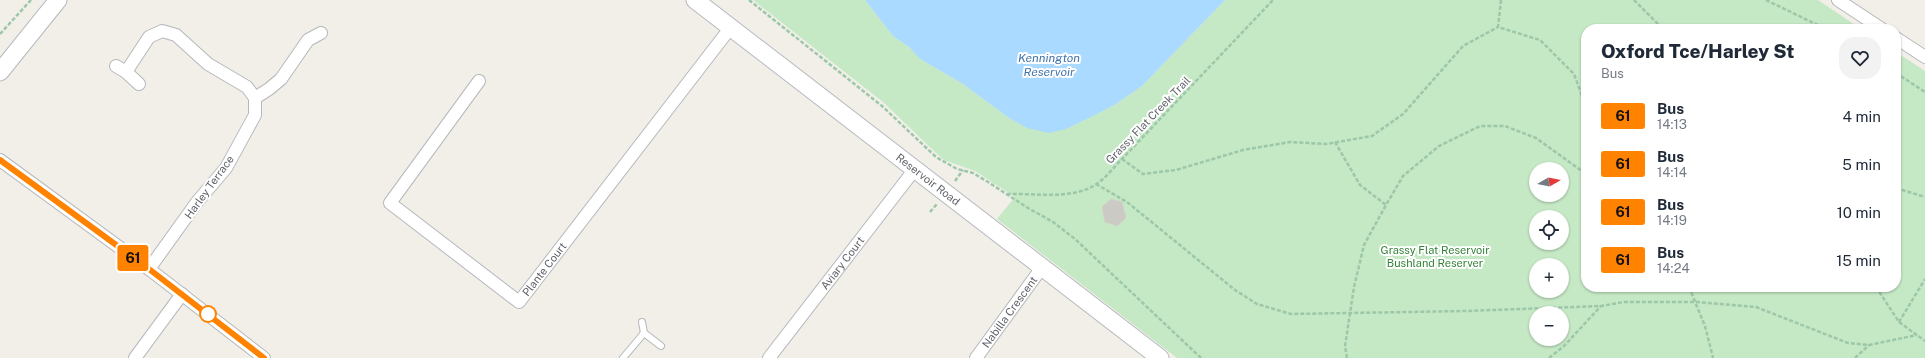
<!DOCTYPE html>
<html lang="en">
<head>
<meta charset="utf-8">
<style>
	body { margin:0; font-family:"Public Sans",sans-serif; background:#f2f2f3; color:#1f2937; height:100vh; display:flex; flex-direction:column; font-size:15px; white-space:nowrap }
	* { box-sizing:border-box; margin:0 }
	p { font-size:13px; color:#747a83 }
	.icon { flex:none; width:22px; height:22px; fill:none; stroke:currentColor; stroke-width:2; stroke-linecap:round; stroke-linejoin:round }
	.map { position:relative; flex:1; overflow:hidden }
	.panel { position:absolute; left:1581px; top:24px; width:320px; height:268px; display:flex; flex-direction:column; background:#fff; border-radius:16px; box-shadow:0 1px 3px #0004 }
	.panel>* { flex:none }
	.badge { padding:0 8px; border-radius:3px; font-size:14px; line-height:26px }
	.needle { width:26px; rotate:81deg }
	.fabs { position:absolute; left:1529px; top:162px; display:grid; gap:8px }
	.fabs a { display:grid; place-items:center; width:40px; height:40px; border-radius:50%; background:#fff; box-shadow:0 1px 3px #0004; font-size:20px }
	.map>.badge { position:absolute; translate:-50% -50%; box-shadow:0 0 0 2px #fff }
	.round { display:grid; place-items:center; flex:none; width:42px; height:42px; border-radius:16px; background:#f2f2f3 }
	.head { display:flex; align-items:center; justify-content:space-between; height:68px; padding:0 20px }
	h1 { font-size:19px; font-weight:800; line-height:30px }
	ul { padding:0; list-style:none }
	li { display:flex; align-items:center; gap:12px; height:48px; padding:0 20px }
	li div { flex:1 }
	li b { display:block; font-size:15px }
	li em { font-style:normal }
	li .badge { min-width:44px; font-weight:700; text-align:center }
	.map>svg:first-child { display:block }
	.green { fill:#c5e8c5; fill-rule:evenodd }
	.water { fill:#aadaff }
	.building { fill:#cccac5; stroke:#d6d1c6 }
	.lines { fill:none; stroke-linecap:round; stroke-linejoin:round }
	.lane-casing { stroke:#b5b8bc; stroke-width:8 }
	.street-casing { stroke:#b5b8bc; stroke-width:14 }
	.secondary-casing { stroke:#b6babf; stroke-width:19 }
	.path { stroke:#9cc7a9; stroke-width:2.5; stroke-dasharray:4 2; stroke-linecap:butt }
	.lane { stroke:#fff; stroke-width:6 }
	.street { stroke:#fff; stroke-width:12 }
	.secondary { stroke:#fff; stroke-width:17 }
	.line-casing { stroke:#fff; stroke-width:9 }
	.line { stroke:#ff8200; stroke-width:6 }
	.stop-dot { fill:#fff; stroke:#ff8200; stroke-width:2 }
	.labels { text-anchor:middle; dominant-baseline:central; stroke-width:4; stroke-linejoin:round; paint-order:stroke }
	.street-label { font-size:11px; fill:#5f6368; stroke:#fff }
	.park-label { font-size:11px; fill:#348238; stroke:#fff }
	.water-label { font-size:12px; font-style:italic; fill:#4174aa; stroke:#fff }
</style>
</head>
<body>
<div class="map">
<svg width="1925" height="358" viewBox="0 0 1925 358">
	<rect width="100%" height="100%" fill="#f1efe8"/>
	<!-- green -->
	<path class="green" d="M 753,0 L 865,0 L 893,36 L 909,47 L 920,59 L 963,84 L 1009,118 L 1027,128 L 1066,129 L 1116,104 L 1142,86 L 1225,0 L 1818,0 L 1861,29 L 1586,29 L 1586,287 L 1896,287 L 1896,52 L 1925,71 L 1925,358 L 1177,358 L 997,219 L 1015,197 L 975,171 L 944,160 L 936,153 L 883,102 ZM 1536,169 L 1562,169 L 1562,195 L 1536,195 ZM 1536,217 L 1562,217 L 1562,243 L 1536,243 ZM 1536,265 L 1562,265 L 1562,291 L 1536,291 ZM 1536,313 L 1562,313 L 1562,339 L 1536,339 Z"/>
	<!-- water -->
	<polygon class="water" points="865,0 1225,0 1142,86 1116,104 1091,117 1066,129 1049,133 1027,128 1009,118 963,84 920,59 909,47 893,36"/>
	<!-- building -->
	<polygon class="building" points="1111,199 1122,202 1126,218 1117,226 1105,222 1102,207"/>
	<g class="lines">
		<!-- lane casing -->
		<g class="lane-casing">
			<g id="lane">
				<polyline points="642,322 644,333 661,346"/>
				<polyline points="623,358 644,333"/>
			</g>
		</g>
		<!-- street casing -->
		<g class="street-casing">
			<g id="street">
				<polyline points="1838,0 1882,29"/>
				<polyline points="1896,38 1925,57"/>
				<polyline points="116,66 126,72 139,84"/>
				<polyline points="126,72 149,37 162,31 176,35 208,64 247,87 255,98 255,115 226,168 197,202 149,269"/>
				<path id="s1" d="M 479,81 L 390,203 L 519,302 L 731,27"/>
				<polyline points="255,98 269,89 281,79 308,40 321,33"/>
				<polyline points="0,160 149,269 264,358"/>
				<polyline points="135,358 182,294"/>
				<path id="s2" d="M 769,358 L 915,169"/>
				<path id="s3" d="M 976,358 L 1043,266"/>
			</g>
		</g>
		<!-- secondary casing -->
		<g class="secondary-casing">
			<g id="secondary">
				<path id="s4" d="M 695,0 L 1160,358"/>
				<polyline points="0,72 58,0"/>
			</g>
		</g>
		<!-- path -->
		<g class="path">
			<polyline points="749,0 882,106 936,157 957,169 973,173 988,182 1028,208 1053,222 1075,239 1201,358"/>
			<polyline points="1501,0 1498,27 1540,40 1574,74 1586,107"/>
			<polyline points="1634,0 1663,29"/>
			<polyline points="1766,0 1826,29"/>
			<polyline points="0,34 31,0"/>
			<polyline points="1896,73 1925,92"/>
			<polyline points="1335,142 1360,185 1386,205 1403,176 1439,146 1480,126 1505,126 1536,138 1586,174"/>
			<polyline points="1122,159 1143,174 1176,170 1243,150 1290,142 1326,144 1372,136 1403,114 1463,46 1498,27"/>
			<polyline points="955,181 963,170"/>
			<polyline points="1096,184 1127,202 1235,290 1257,304 1291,314 1466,311 1601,306 1624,302 1697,302 1756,307 1848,343 1869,345 1917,335"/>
			<polyline points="1896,188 1925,197"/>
			<path d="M 1007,194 C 1035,193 1071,200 1095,185 C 1105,179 1114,167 1122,159 L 1273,0"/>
			<polyline points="930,212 937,204"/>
			<polyline points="1689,287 1705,326 1713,358"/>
			<polyline points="1876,287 1899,322 1925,341"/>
			<polyline points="1899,322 1925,279"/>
			<polyline points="1347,358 1345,346 1354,287 1364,245 1386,205"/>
			<polyline points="1549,358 1564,346 1601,306"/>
			<polyline points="1855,358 1869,345"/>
		</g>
		<!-- lane -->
		<use href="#lane" class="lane"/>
		<!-- street -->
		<use href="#street" class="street"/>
		<!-- secondary -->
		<use href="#secondary" class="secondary"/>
	</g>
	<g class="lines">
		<!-- line casing -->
		<g class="line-casing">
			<polyline id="line" points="0,160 149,269 264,358"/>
		</g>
		<!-- line -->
		<use href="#line" class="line"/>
	</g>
	<!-- markers -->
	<circle class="stop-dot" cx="208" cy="314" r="8"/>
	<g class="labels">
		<!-- street labels -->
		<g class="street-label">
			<text transform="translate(1148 120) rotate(-46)">Grassy Flat Creek Trail</text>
			<text stroke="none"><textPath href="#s4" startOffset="294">Reservoir Road</textPath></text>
			<text transform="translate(209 187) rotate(-54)">Harley Terrace</text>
			<text stroke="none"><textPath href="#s2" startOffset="120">Aviary Court</textPath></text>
			<text stroke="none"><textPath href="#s1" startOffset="355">Plante Court</textPath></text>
			<text stroke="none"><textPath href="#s3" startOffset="57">Nabilla Crescent</textPath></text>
		</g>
		<!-- park labels -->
		<g class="park-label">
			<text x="1435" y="250">Grassy Flat Reservoir<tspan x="1435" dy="13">Bushland Reserver</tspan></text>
		</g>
		<!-- water labels -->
		<g class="water-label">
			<text x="1049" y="58">Kennington<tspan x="1049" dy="14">Reservoir</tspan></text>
		</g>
	</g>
</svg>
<div class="fabs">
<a><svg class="needle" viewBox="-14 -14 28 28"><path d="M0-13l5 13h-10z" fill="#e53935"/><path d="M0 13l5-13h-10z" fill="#747a83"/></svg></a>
<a><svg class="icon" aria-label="locate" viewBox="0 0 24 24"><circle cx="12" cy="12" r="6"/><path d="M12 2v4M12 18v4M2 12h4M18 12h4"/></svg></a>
<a>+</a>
<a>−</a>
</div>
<b class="badge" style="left:133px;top:258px;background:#ff8200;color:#111">61</b>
<section class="panel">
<div class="head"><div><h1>Oxford Tce/Harley St</h1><p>Bus</p></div><a class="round"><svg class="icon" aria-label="heart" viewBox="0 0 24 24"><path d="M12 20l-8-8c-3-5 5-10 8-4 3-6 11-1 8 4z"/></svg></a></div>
<ul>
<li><span class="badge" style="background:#ff8200;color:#111">61</span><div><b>Bus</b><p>14:13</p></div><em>4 min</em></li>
<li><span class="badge" style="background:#ff8200;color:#111">61</span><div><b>Bus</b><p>14:14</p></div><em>5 min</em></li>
<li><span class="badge" style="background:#ff8200;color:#111">61</span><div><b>Bus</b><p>14:19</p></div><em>10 min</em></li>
<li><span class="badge" style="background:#ff8200;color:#111">61</span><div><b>Bus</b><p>14:24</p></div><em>15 min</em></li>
</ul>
</section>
</div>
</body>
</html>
